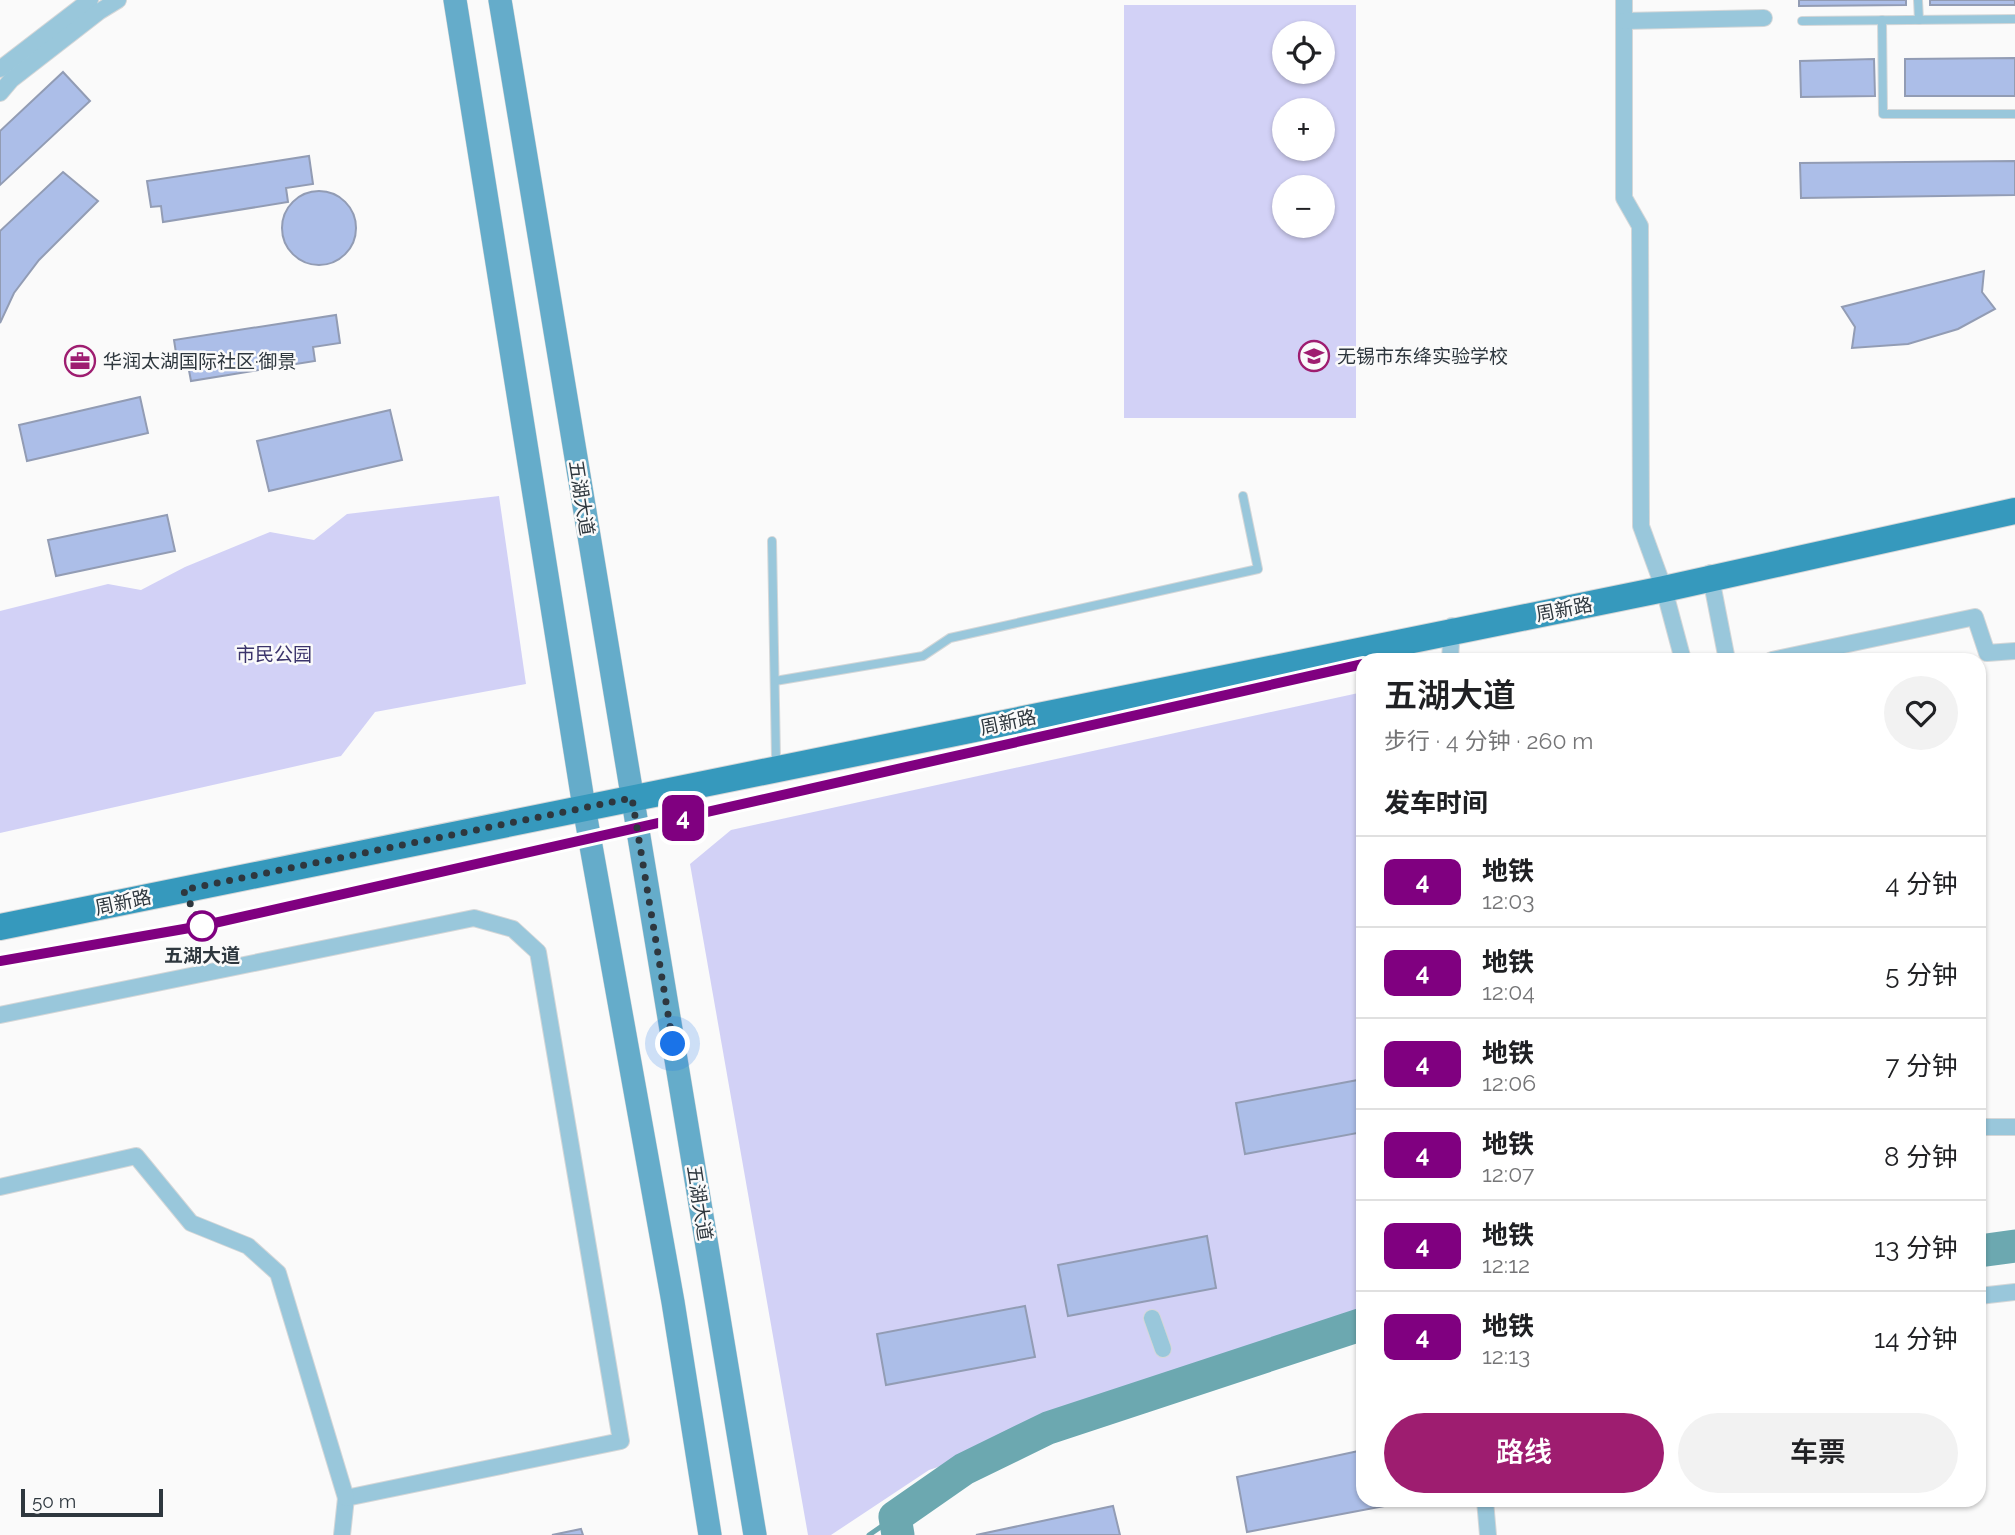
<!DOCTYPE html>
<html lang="zh">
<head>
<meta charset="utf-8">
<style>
	body { margin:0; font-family:Raleway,"Noto Sans SC",sans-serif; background:#f2f2f2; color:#202124; height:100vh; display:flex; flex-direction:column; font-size:26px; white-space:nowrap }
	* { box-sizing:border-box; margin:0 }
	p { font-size:23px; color:#757577 }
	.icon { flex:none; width:38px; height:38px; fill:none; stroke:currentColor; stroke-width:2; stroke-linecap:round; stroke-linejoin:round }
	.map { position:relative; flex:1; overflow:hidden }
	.details { position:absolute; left:1356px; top:653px; width:630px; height:854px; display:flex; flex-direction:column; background:#fff; border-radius:21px; box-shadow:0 2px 5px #0004 }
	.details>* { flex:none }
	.badge { padding:0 14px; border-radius:10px; font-size:24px; line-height:46px }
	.controls { position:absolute; left:1272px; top:21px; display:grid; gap:14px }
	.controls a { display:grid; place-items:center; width:63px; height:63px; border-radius:50%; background:#fff; box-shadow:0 2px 5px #0004; font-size:35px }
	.scale { position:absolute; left:21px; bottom:18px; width:142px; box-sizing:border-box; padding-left:7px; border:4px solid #2e373e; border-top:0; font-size:19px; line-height:24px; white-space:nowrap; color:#2e373e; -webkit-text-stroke:5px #fafafa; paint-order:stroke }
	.you { position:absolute; width:35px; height:35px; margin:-18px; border:5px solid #fff; border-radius:50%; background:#1a73e8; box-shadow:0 0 0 10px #1a73e833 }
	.map>.badge { position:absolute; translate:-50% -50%; box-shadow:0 0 0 4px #fff }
	h2 { padding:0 28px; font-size:26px; line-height:63px }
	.round { display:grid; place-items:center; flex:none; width:74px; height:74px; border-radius:37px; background:#f2f2f2 }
	.headline { display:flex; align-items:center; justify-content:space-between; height:119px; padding:0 28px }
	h1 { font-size:33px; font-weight:600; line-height:52px }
	.primary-button { display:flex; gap:14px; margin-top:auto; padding:14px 28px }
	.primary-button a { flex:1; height:80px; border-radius:42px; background:#9e1d70; color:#fff; font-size:28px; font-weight:600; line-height:80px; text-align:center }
	.primary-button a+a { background:#f2f2f2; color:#202124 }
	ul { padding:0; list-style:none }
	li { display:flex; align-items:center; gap:21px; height:91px; padding:0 28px; border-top:2px solid #e0e0e0 }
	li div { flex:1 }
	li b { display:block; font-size:26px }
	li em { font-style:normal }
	li .badge { min-width:77px; font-weight:700; text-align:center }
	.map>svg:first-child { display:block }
	.green { fill:#d2d1f6; fill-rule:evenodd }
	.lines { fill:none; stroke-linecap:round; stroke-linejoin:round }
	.stream { stroke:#6ca8b0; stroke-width:5 }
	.river { stroke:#6ca8b0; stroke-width:33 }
	.building { fill:#acbee8; stroke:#929cb4; stroke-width:2 }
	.service-casing { stroke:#d5d7d8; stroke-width:10 }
	.minor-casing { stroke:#d5d7d8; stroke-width:18 }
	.secondary-casing { stroke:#d5d7d8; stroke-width:24 }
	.primary-casing { stroke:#d5d7d8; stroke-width:28 }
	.service { stroke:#99c7db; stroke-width:8 }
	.minor { stroke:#99c7db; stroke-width:16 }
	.secondary { stroke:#65acca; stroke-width:23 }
	.primary { stroke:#3699bd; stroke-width:26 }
	.line-casing { stroke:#fff; stroke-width:16 }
	.line { stroke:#800080; stroke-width:10 }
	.walk { stroke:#2e373e; stroke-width:7; stroke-dasharray:0 12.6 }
	.stop-dot { fill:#fff; stroke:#800080; stroke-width:3.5 }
	.labels { text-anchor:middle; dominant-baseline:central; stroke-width:5; stroke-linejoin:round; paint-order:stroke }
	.poi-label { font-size:19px; fill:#2e373e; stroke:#fafafa; text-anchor:start }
	.street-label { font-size:19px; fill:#2e373e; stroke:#fafafa }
	.park-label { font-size:19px; fill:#3b346b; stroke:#fafafa }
	.stop-label { font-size:19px; font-weight:bold; fill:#2e373e; stroke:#fafafa }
</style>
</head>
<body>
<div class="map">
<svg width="2015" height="1535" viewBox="0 0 2015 1535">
	<rect width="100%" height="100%" fill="#fafafa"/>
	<!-- green -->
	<g class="green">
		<path d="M 1124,5 L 1356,5 L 1356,418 L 1124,418 ZM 1284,33 L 1323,33 L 1323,72 L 1284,72 ZM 1284,110 L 1323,110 L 1323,149 L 1284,149 ZM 1284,187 L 1323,187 L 1323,226 L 1284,226 Z"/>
		<polygon points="499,496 526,684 375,712 341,756 0,833 0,611 108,584 141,590 185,567 270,532 314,540 347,514"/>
		<polygon points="1363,692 1363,1325 929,1470 831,1535 808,1535 690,864 731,830"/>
	</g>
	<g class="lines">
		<!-- stream -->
		<polyline class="stream" points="869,1535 895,1517"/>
		<!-- river -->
		<g class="river">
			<polyline points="1979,1251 2015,1246"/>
			<polyline points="898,1535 895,1517 964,1469 1048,1428 1363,1324"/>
		</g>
	</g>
	<!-- building -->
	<g class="building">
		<polygon points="1799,0 1906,0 1906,5 1799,6"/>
		<rect x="1930" y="0" width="85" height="5"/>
		<polygon points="2015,58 2015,96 1905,96 1905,59"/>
		<polygon points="1874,59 1875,96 1801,97 1800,61"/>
		<polygon points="63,72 90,101 0,185 0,131"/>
		<polygon points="309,156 313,184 286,188 288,202 163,222 161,206 151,207 147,181"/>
		<polygon points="2015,161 2015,195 1801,198 1800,163"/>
		<polygon points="63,172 98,201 39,260 14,293 0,323 0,231"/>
		<circle cx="319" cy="228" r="37"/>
		<polygon points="1984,271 1982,292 1995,309 1958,329 1908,344 1852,348 1855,327 1842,307"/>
		<polygon points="336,315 340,343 313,347 315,361 191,381 188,365 178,366 174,340"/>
		<polygon points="140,397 148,433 27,461 19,425"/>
		<polygon points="390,410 402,460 269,491 257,441"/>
		<polygon points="167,515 175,551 56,576 48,540"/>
		<polygon points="1363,1079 1363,1132 1245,1154 1236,1103"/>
		<polygon points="1207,1236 1216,1288 1068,1316 1058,1265"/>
		<polygon points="1025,1306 1035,1357 886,1385 877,1334"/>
		<polygon points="1363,1450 1363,1500 1416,1500 1247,1532 1237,1477"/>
		<polygon points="1113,1506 1120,1535 976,1535"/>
		<polygon points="581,1529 583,1535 552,1535"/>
	</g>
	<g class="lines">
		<!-- service casing -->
		<g class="service-casing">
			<g id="service">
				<polyline points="1918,0 1919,20"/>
				<polyline points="1882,20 1883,114 2015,114"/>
				<polyline points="1802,21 2015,19"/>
				<polyline points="772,541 776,759"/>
				<polyline points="775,681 923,656 950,638 1258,569 1243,496"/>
			</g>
		</g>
		<!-- minor casing -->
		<g class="minor-casing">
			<g id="minor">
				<polyline points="1624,0 1624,198 1640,226 1641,526 1664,589 1683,660"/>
				<polyline points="1624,21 1764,18"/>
				<polyline points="0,69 90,0"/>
				<polyline points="0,93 11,80 100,11 118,0"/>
				<polyline points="1710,573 1727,660"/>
				<polyline points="1450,660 1452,626"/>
				<polyline points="1772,660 1975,617 1987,653 2015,651"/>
				<polyline points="0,1015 474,918 513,929 538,952 621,1441 346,1498 342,1535"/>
				<polyline points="1979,1127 2015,1127"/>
				<polyline points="0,1187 136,1156 191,1223 248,1246 278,1273 346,1498"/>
				<polyline points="1979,1296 2015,1292"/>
				<polyline points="1152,1318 1163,1349"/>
				<polyline points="1485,1500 1488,1535"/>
			</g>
		</g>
		<!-- secondary casing -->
		<g class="secondary-casing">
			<g id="secondary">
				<polyline points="455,0 584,807 673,1302 710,1535"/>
				<polyline points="500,0 755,1535"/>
			</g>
		</g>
		<!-- primary casing -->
		<g class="primary-casing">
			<polyline id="primary" points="0,927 1664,589 2015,511"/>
		</g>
		<!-- service -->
		<use href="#service" class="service"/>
		<!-- minor -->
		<use href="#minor" class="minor"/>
		<!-- secondary -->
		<use href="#secondary" class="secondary"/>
		<!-- primary -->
		<use href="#primary" class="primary"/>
	</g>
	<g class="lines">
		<!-- line casing -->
		<g class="line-casing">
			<polyline id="line" points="0,961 201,926 1363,664"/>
		</g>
		<!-- line -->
		<use href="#line" class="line"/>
		<!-- walk -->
		<polyline class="walk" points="202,926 183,890 632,798 673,1044"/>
	</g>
	<!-- icons -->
	<defs>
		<g id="school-ring" transform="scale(1.575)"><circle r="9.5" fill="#fafafa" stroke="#9e1d70" stroke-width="1.5"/><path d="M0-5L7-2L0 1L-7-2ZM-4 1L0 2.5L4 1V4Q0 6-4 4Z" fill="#9e1d70"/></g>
		<g id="office-ring" transform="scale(1.575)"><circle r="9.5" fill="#fafafa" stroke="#9e1d70" stroke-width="1.5"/><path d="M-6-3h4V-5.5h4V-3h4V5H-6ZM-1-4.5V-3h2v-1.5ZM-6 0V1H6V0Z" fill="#9e1d70"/></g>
	</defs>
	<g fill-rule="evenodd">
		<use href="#school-ring" x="1314" y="356"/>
		<use href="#office-ring" x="80" y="361"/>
	</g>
	<!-- markers -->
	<circle class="stop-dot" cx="202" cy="926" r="14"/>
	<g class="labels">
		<!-- poi labels -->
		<g class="poi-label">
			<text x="1337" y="356">无锡市东绛实验学校</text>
			<text x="103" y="361">华润太湖国际社区·御景</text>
		</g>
		<!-- street labels -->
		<g class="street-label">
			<text transform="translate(582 498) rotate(81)">五湖大道</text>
			<text transform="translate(1564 609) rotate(-11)">周新路</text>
			<text transform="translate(1008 722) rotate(-12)">周新路</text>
			<text transform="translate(123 902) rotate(-12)">周新路</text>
			<text transform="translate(700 1203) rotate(81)">五湖大道</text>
		</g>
		<!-- park labels -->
		<g class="park-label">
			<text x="274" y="654">市民公园</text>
		</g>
		<!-- stop labels -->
		<g class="stop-label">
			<text x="202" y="955">五湖大道</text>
		</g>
	</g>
</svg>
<div class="controls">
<a><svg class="icon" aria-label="locate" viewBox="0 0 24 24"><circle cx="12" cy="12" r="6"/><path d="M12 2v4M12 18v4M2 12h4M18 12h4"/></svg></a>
<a>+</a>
<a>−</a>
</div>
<div class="scale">50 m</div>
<div class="you" style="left:673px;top:1044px"></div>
<b class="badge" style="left:683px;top:818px;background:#800080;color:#fff">4</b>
<section class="details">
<div class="headline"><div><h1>五湖大道</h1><p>步行 · 4 分钟 · 260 m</p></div><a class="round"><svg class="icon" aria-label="heart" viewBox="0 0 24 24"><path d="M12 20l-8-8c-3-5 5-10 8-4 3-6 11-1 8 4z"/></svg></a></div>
<h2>发车时间</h2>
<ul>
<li><span class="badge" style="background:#800080;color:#fff">4</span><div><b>地铁</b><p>12:03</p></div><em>4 分钟</em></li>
<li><span class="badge" style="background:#800080;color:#fff">4</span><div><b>地铁</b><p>12:04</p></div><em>5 分钟</em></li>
<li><span class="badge" style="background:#800080;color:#fff">4</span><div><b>地铁</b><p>12:06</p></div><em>7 分钟</em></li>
<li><span class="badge" style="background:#800080;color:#fff">4</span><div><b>地铁</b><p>12:07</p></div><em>8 分钟</em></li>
<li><span class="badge" style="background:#800080;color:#fff">4</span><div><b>地铁</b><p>12:12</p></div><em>13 分钟</em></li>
<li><span class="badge" style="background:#800080;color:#fff">4</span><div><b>地铁</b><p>12:13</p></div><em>14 分钟</em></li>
</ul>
<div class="primary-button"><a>路线</a><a>车票</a></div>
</section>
</div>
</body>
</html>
